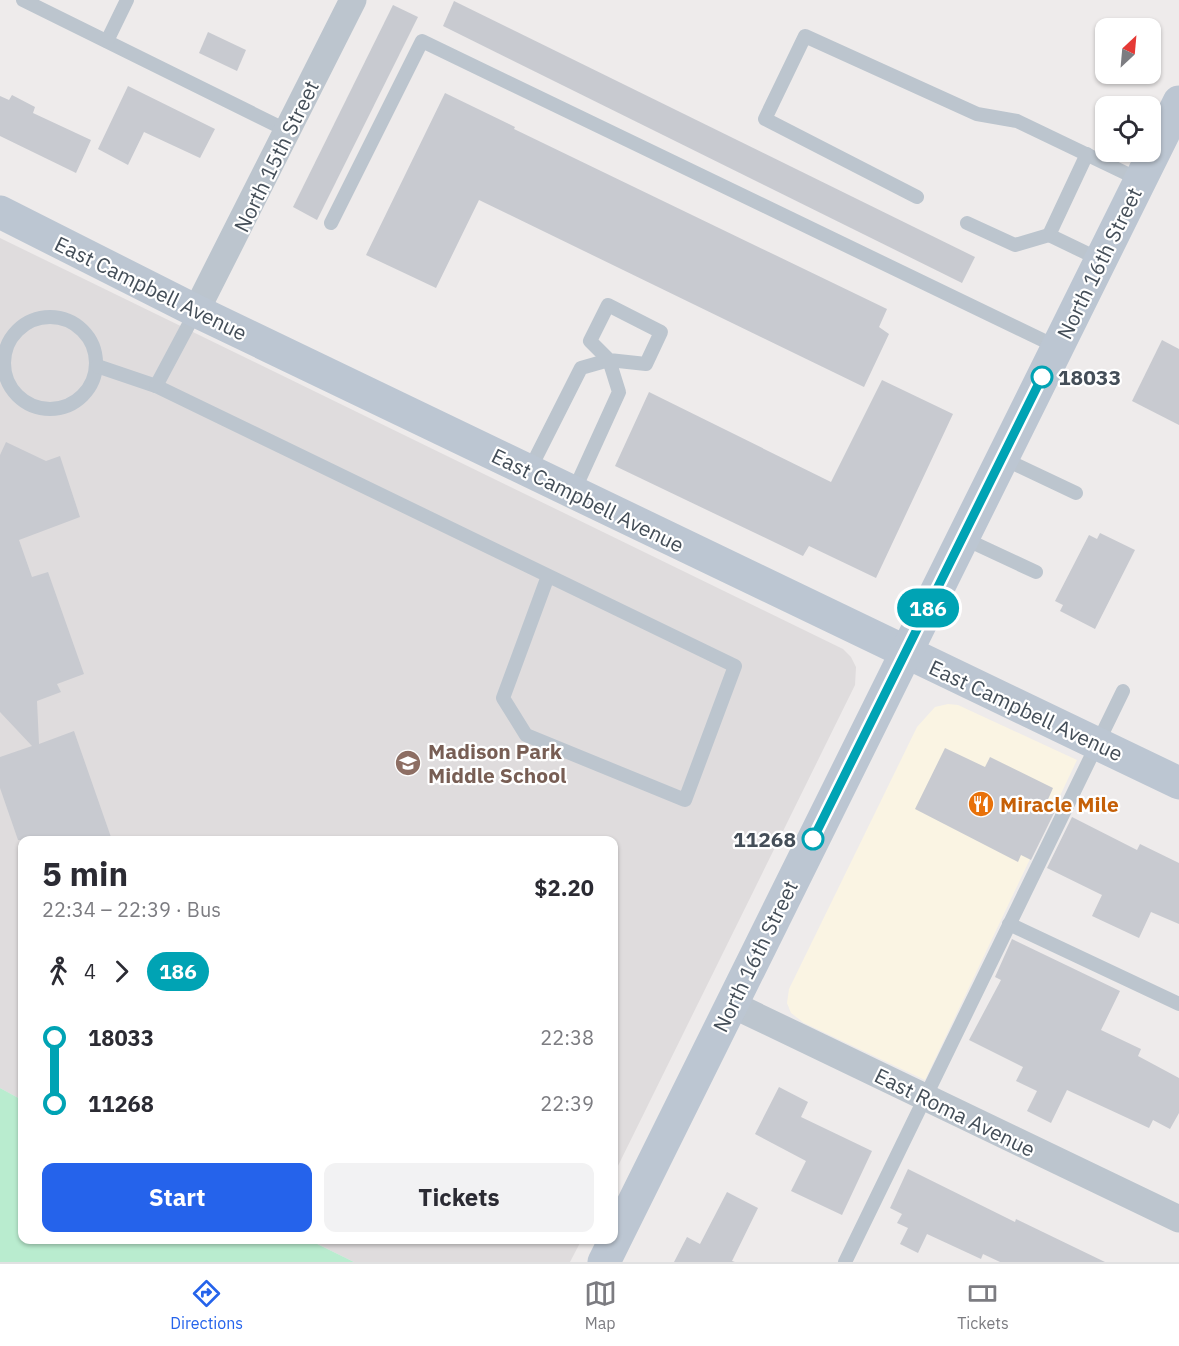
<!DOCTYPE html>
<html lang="en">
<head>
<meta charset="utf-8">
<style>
	body { margin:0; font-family:"IBM Plex Sans",sans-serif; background:#f2f2f3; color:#2b2b33; height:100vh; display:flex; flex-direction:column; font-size:22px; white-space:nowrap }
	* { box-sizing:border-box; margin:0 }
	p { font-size:20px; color:#7c7c81 }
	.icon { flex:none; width:33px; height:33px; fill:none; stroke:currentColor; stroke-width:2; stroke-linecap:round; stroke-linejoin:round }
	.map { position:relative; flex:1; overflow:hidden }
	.sheet { position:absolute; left:18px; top:836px; width:600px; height:408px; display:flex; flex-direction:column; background:#fff; border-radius:12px; box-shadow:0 2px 4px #0004 }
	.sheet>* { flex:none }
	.badge { padding:0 12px; border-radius:20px; font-size:21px; line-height:39px }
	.needle { width:39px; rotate:26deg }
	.buttons { position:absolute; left:1095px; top:18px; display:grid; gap:12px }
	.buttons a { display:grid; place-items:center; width:66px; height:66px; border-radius:12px; background:#fff; box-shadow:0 2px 4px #0004; font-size:30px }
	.map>.badge { position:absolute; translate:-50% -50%; box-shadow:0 0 0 3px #fff }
	.legs { display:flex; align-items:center; gap:9px; height:66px; padding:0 24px; font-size:20px }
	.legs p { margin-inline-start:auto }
	.summary { display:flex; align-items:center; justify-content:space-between; height:102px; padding:0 24px }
	h1 { font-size:33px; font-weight:800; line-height:45px }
	.primary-button { display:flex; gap:12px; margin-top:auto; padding:12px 24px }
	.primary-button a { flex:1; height:69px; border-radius:12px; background:#2563eb; color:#fff; font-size:24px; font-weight:800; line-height:69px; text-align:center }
	.primary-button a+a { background:#f2f2f3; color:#2b2b33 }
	ul { padding:0 24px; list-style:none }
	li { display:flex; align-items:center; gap:21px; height:66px; font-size:22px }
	li i { display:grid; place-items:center; width:9px; height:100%; margin:0 8px; background:currentColor }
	li i::after { content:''; width:15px; height:15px; margin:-8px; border:4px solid; border-radius:50%; background:#fff }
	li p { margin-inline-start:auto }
	li:first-child i { background:linear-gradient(#0000 50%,currentColor 0) }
	li:last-child i { background:linear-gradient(currentColor 50%,#0000 0) }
	.menu { display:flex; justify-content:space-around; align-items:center; height:84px; border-top:2px solid #e1e1e2; background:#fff; font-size:16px; color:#7c7c81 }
	.menu a { display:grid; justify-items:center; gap:3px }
	.menu .current { color:#2563eb }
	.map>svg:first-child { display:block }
	.commercial { fill:#faf4e3 }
	.education { fill:#dfdcdd }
	.green { fill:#b9eccf }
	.building { fill:#c8cad0 }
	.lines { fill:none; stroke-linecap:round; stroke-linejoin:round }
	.lane { stroke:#bcc5ce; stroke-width:14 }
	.street { stroke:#bcc5ce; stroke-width:27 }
	.secondary { stroke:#bcc6d2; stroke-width:33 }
	.line-1-casing { stroke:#fff; stroke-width:14 }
	.line-1 { stroke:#00a3b4; stroke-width:9 }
	.stop-1-dot { fill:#fff; stroke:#00a3b4; stroke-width:3 }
	.labels { text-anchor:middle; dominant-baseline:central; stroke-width:4.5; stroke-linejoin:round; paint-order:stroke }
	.street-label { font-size:21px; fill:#444e58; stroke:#fff }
	.stop-label { font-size:21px; font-weight:bold; fill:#444e58; stroke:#fff; text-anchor:start }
	.education-label { font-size:21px; font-weight:bold; fill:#785e54; stroke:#fff; text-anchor:start }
	.food-label { font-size:21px; font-weight:bold; fill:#c56008; stroke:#fff; text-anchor:start }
</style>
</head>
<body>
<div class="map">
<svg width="1179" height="1262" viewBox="0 0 1179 1262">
	<rect width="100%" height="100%" fill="#eeebeb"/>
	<!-- commercial -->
	<polygon class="commercial" points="948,704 958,705 1077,760 925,1080 804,1023 791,1013 787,1003 789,989 917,727 935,707"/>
	<!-- education -->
	<g class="education">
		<polygon points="0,238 843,649 851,657 856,667 855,685 614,1174 614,840 22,840 22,1100 0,1088"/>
		<polygon points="307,1239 582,1239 570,1262 354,1262"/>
	</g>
	<!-- green -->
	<polygon class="green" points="0,1088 22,1100 22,1239 307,1239 354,1262 0,1262"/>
	<!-- building -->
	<g class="building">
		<polygon points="454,1 975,257 962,283 443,26"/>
		<polygon points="393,5 418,17 317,220 293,207"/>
		<polygon points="208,32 246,50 237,71 199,53"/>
		<polygon points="128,86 215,129 200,158 144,132 128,165 98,149"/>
		<polygon points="445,93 515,127 514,129 887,309 879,327 889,334 864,387 479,200 436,288 366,255"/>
		<polygon points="12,95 35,107 33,113 91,140 76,173 0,136 0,96 9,100"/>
		<polygon points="1162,340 1179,349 1179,425 1132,401"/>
		<polygon points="882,380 953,414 876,578 809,546 803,556 615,466 649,392 831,482"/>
		<polygon points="6,442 46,461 60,456 80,517 19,540 32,577 48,572 84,674 57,684 61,692 37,701 39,744 74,731 112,840 18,840 0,788 0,757 32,746 0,712 0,455"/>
		<polygon points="1100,533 1135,550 1095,629 1060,611 1063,605 1055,601 1089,535 1097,539"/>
		<polygon points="945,748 985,767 990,757 1053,788 1046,804 1056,809 1031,860 1021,855 1018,862 915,809"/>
		<polygon points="1072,817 1137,850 1140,844 1179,863 1179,924 1151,912 1139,938 1092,916 1102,895 1047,868"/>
		<polygon points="1012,939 1120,991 1101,1030 1141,1049 1138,1056 1179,1078 1179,1113 1170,1129 1153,1120 1149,1128 1067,1090 1051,1123 1027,1111 1037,1091 1016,1081 1023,1067 969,1040 1001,980 995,977"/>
		<polygon points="779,1087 808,1102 801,1117 872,1151 842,1215 791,1191 806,1161 755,1134"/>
		<polygon points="908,1169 1015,1222 1016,1219 1105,1262 1000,1262 983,1254 981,1259 927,1234 918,1253 900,1244 908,1228 897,1223 902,1214 890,1208"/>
		<polygon points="727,1192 758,1208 732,1261 735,1262 674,1262 687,1237 700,1244"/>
	</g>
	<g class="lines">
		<!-- lane -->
		<g class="lane">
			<polyline points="23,0 288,131"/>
			<polyline points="107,41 127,0"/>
			<polyline points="1103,105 1123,106"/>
			<polyline points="1087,154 1049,235 1101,260"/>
			<polyline points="917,197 765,119 805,36 977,114 1017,121 1140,180"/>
			<polyline points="331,223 422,41 1057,347"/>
			<polyline points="967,223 1015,245 1049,235"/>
			<circle cx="50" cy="363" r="46"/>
			<polyline points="97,366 156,386 735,666 685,800 526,735 503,698 548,576"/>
			<polyline points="156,386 196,311"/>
			<polyline points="1002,458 1076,493"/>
			<polyline points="529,471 581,368 609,360 646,364 661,332 608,305 590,341 609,360 619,392 573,493"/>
			<polyline points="963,538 1036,572"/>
			<polyline points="1009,924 1179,1004"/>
			<polyline points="845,1262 1123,691"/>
		</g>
		<!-- street -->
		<g class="street">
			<polyline points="196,311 353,0"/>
			<polyline points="731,1004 1179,1219"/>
		</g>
		<!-- secondary -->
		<g class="secondary">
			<polyline points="0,212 196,311 1179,783"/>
			<polyline points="604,1262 1179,102"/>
		</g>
	</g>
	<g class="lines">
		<!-- line-1 casing -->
		<g class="line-1-casing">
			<polyline id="line-1" points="813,839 1042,377"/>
		</g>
		<!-- line-1 -->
		<use href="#line-1" class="line-1"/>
	</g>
	<!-- icons -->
	<defs>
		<g id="school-disc" transform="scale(1.35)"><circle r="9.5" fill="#8d6e63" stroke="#fff"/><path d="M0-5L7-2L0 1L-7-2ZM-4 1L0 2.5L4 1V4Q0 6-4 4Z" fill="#fff"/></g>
		<g id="restaurant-disc" transform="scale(1.35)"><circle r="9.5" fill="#e8710a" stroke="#fff"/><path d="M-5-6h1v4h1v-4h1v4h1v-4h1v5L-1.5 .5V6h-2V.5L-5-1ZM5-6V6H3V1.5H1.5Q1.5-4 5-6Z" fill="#fff"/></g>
	</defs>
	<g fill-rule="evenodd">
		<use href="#school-disc" x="408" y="763"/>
		<use href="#restaurant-disc" x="981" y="804"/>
	</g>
	<!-- markers -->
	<g class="stop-1-dot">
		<circle cx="1042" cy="377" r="10"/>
		<circle cx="813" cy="839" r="10"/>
	</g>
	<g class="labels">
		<!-- street labels -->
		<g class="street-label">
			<text transform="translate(276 156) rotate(-64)">North 15th Street</text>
			<text transform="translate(1099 263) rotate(-64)">North 16th Street</text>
			<text transform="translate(151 288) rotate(26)">East Campbell Avenue</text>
			<text transform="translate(588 500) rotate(26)">East Campbell Avenue</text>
			<text transform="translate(1026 710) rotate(25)">East Campbell Avenue</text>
			<text transform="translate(755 956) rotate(-64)">North 16th Street</text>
			<text transform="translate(955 1112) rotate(26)">East Roma Avenue</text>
		</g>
		<!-- stop labels -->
		<g class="stop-label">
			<text x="1058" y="377">18033</text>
			<text x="796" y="839" text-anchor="end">11268</text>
		</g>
		<!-- education labels -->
		<g class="education-label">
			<text x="428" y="751">Madison Park<tspan x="428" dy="24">Middle School</tspan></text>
		</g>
		<!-- food labels -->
		<g class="food-label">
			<text x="1000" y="804">Miracle Mile</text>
		</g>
	</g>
</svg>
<div class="buttons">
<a><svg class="needle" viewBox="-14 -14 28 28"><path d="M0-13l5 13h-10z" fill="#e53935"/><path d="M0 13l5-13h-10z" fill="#7c7c81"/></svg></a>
<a><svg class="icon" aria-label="locate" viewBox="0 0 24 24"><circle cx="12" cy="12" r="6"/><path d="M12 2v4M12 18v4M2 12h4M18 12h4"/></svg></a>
</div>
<b class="badge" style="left:928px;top:608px;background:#00a3b4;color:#fff">186</b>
<section class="sheet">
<div class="summary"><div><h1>5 min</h1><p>22:34 – 22:39 · Bus</p></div><b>$2.20</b></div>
<div class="legs"><svg class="icon" aria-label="walk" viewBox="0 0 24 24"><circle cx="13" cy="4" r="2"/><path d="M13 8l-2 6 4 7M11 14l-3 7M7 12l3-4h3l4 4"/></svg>4<svg class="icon" aria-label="forward" viewBox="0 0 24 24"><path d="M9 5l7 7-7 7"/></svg><b class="badge" style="background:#00a3b4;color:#fff">186</b></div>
<ul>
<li><i style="color:#00a3b4"></i><b>18033</b><p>22:38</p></li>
<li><i style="color:#00a3b4"></i><b>11268</b><p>22:39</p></li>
</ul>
<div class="primary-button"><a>Start</a><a>Tickets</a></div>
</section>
</div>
<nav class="menu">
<a class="current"><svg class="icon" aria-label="directions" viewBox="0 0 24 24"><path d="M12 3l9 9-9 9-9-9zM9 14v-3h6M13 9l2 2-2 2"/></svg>Directions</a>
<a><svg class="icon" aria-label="map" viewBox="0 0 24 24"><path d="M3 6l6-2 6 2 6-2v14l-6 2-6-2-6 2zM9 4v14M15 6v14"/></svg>Map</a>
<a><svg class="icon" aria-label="tickets" viewBox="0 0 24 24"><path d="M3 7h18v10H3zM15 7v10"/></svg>Tickets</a>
</nav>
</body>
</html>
